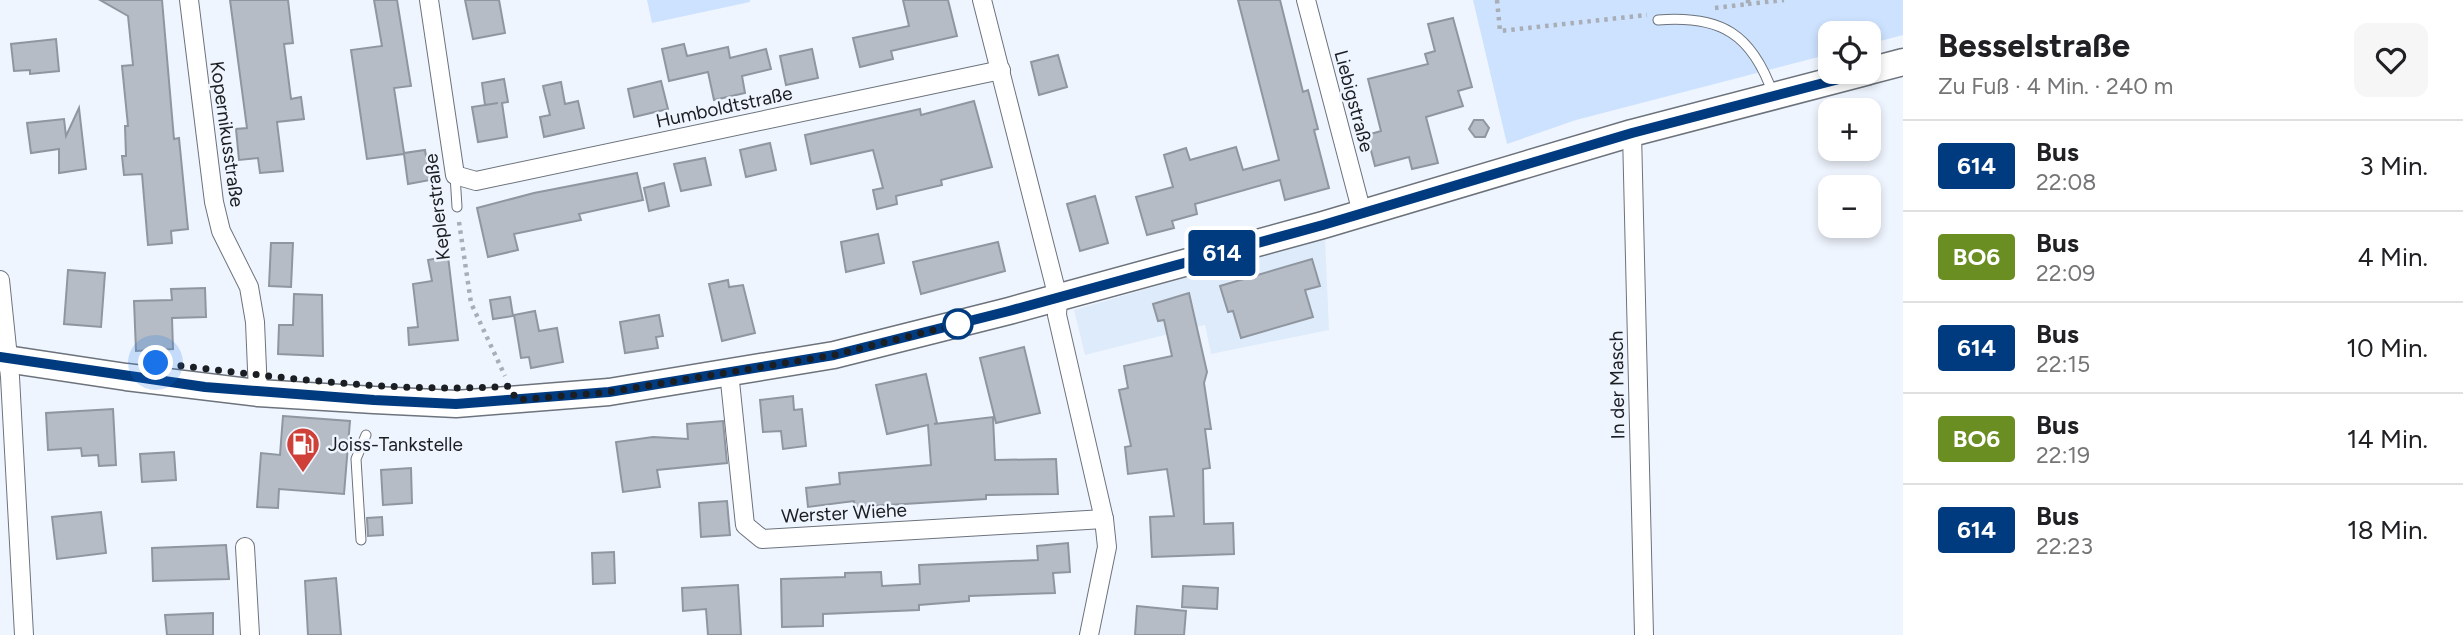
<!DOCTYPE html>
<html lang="de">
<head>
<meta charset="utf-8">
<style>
	body { margin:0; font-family:Figtree,sans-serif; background:#f6f6f6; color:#202124; height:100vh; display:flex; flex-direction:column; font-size:26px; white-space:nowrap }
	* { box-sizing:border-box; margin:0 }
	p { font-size:23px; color:#757577 }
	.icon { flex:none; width:38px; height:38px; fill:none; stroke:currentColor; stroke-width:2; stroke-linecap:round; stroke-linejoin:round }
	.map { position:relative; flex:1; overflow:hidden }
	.details { display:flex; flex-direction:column; background:#fff; width:560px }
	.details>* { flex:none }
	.badge { padding:0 14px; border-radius:5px; font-size:24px; line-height:46px }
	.controls { position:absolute; left:1818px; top:21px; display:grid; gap:14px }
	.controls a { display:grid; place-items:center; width:63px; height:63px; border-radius:14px; background:#fff; box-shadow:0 4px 10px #0003; font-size:35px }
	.you { position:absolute; width:35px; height:35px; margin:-18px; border:5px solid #fff; border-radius:50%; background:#1a73e8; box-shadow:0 0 0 10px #1a73e833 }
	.map>.badge { position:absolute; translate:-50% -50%; box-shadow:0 0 0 4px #fff }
	.round { display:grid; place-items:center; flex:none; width:74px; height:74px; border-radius:14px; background:#f6f6f6 }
	.overview { display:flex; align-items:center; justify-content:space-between; height:119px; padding:0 35px }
	h1 { font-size:33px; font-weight:700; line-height:52px }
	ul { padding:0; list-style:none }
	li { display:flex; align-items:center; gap:21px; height:91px; padding:0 35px; border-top:2px solid #e0e0e0 }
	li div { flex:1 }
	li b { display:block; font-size:26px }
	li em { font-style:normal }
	li .badge { min-width:77px; font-weight:700; text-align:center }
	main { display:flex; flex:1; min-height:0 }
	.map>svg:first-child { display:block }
	.built { fill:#deebfb }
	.green { fill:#cde2fe }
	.building { fill:#b5bcc6; stroke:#8f969f; stroke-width:2 }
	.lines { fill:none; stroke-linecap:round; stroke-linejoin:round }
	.lane-casing { stroke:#6c737c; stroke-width:11 }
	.street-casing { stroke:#6c737c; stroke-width:20 }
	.secondary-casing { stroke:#6c737c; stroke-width:29 }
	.path { stroke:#a9aeb6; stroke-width:4.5; stroke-dasharray:3.5 5; stroke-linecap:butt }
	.lane { stroke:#fff; stroke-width:9 }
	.street { stroke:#fff; stroke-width:18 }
	.secondary { stroke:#fff; stroke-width:26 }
	.line-casing { stroke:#fff; stroke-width:16 }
	.line { stroke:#003b80; stroke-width:10 }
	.walk { stroke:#1b1e22; stroke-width:7; stroke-dasharray:0 12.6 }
	.stop-dot { fill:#fff; stroke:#003b80; stroke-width:3.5 }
	.labels { text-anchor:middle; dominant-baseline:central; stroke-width:5; stroke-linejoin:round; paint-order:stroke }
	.street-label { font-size:19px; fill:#1b1e22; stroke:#eff5fe }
	.poi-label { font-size:19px; fill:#1b1e22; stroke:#eff5fe; text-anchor:start }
</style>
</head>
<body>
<main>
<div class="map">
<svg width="1903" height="635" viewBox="0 0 1903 635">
	<rect width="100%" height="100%" fill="#eff5fe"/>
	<!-- built -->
	<polygon class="built" points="1325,237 1329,330 1211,354 1205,325 1085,355 1074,310"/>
	<!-- green -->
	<g class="green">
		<polygon points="647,0 750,0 750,2 652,23"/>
		<polygon points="1473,0 1903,0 1903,35 1869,44 1869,33 1830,33 1830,54 1576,120 1507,144"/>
	</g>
	<!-- building -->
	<g class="building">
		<polygon points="100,0 162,0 174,139 179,138 188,229 171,231 172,243 148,245 142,174 124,175 122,156 126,156 125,126 128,126 122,66 133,65 128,16"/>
		<polygon points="230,0 288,0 293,43 284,44 291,99 301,97 304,119 277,122 283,171 260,173 258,158 239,160 236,129 247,128"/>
		<polygon points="374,0 397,0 411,86 394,88 404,153 425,150 430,180 408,184 404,154 367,159 351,50 382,46"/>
		<polygon points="465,0 499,0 505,33 473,39"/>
		<polygon points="903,0 948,0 957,36 891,51 893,59 860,67 853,38 909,26"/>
		<polygon points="1238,0 1280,0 1303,92 1308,90 1318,129 1314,130 1329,188 1285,200 1280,180 1195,204 1197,214 1172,221 1174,228 1147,235 1136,197 1173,187 1164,155 1186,148 1190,160 1236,147 1243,170 1279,160"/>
		<polygon points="1453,18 1472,87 1458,91 1463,106 1426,117 1438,163 1412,169 1409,157 1375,166 1367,135 1381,131 1368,79 1428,64 1425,54 1435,51 1428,24"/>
		<polygon points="56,39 59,71 30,74 30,70 14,71 11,44"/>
		<polygon points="684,44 687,56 728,47 730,58 766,49 771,69 742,76 745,93 714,100 708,72 669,81 662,49"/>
		<polygon points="812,49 818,78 786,85 780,56"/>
		<polygon points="1058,55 1067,87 1039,95 1031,62"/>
		<polygon points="504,79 508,102 502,103 507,137 478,142 472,107 498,103 485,105 482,83"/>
		<polygon points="661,81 668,109 634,117 628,89"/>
		<polygon points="561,82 565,104 578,101 584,128 544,137 540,117 550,115 543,86"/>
		<polygon points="974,101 992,167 941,180 942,185 896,196 897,204 877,209 873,190 883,188 873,150 811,164 805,135 920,109 921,115"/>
		<polygon points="79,108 86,169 59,173 59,149 31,153 27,123 64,119 66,136"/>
		<polygon points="1474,120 1483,120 1489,128 1485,137 1475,137 1469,129"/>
		<polygon points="770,143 776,170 746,177 740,150"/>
		<polygon points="705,158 711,185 681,191 674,164"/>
		<polygon points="637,173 643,200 579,214 581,220 514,234 518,250 488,257 477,208 534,193"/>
		<polygon points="664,183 669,206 649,211 644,188"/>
		<polygon points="1095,196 1108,243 1080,251 1067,204"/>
		<polygon points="878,234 884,263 846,272 841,242"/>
		<polygon points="998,242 1005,271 921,294 913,262"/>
		<polygon points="271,243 293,243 291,287 269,286"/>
		<polygon points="448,256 458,340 409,345 408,328 418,327 413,284 432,281 428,260"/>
		<polygon points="1312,259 1320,286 1305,290 1313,317 1241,338 1233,311 1228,312 1220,286"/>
		<polygon points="68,270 105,273 101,327 64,324"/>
		<polygon points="728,280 729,287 743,285 755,333 722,341 709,284"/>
		<polygon points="205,288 206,317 172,318 173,349 136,351 134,301 172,300 171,289"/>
		<polygon points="1189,293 1207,372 1204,383 1211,429 1205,429 1210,468 1203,469 1204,524 1233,523 1234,554 1152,557 1150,517 1174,516 1167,469 1128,474 1125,447 1131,446 1119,390 1128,388 1124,366 1172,356 1164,320 1158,321 1153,304"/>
		<polygon points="294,294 322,295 323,356 278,354 279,325 293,325"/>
		<polygon points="510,297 513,316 493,319 490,300"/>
		<polygon points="535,311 539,331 557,328 563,362 531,368 529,357 521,358 514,315"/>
		<polygon points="659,315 663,336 656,337 658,348 625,353 620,322"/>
		<polygon points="1024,347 1040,413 996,423 980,358"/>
		<polygon points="926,374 937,423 934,424 993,417 995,460 1056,459 1058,494 986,495 986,499 855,507 854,501 808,507 806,488 840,484 839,473 931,465 928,425 887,434 876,385"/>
		<polygon points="793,396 794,410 802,409 806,446 783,449 781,431 763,432 760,400"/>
		<polygon points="113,409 116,465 99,466 98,455 82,456 81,448 48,450 46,413"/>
		<polygon points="283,416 350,421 344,494 279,489 278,508 257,507 261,453 280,455"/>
		<polygon points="723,421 727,463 657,470 660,487 623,492 616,442 653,437 688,439 687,424"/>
		<polygon points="174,452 176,480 142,482 140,454"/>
		<polygon points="411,468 412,503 383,505 381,470"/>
		<polygon points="727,501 730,535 701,537 699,503"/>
		<polygon points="101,512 106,553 57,559 52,517"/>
		<polygon points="382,517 383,535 368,536 367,518"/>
		<polygon points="1068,543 1070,572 1053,573 1055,593 969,596 969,601 919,605 919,610 823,614 823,626 782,627 781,579 845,577 845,573 881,572 882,586 920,584 919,565 1038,560 1037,546"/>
		<polygon points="226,545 229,579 153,581 152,548"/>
		<polygon points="614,552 615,583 593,584 592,553"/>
		<polygon points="336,578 341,635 308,635 305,581"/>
		<polygon points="738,585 741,635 708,635 706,609 683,611 682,588"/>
		<polygon points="1183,586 1218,588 1217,609 1182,607"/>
		<polygon points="1137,606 1186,611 1184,635 1135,635"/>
		<polygon points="213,613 213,635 167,635 165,615"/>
	</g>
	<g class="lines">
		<!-- lane casing -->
		<g class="lane-casing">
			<g id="lane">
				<path d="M 1658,20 C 1721,15 1752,34 1773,94"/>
				<polyline points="455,175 457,207"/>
				<polyline points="361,540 356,459 366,435"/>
			</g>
		</g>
		<!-- street casing -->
		<g class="street-casing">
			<g id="street">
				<polyline points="189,0 214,202 221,231 249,287 255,322 258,393"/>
				<polyline points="429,0 455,175 476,181 1001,70"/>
				<polyline points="982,0 1058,298 1057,315 1104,519 1107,547 1089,635"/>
				<polyline points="1306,0 1362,213"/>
				<polyline points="1632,133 1644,635"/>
				<polyline points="0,280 10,377 24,635"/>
				<polyline points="729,372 745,525 762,539 1104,519"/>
				<polyline points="245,547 250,635"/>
			</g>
		</g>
		<!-- secondary casing -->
		<g class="secondary-casing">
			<g id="secondary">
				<polyline points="1869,71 1903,62"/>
				<polyline points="0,358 126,377 258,393 374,400 456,404 609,392 834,355 1009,311 1323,225 1632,133 1866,72"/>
			</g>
		</g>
		<!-- path -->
		<g class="path">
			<polyline points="1497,0 1500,31 1647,15"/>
			<polyline points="1748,4 1784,0"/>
			<polyline points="1715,8 1748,4 1748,0"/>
			<polyline points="459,222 471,303 505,376"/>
		</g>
		<!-- lane -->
		<use href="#lane" class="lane"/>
		<!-- street -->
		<use href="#street" class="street"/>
		<!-- secondary -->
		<use href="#secondary" class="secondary"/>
	</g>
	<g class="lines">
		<!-- line casing -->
		<g class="line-casing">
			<polyline id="line" points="0,357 205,387 374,400 456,404 609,392 834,355 1009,311 1323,225 1632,133 1866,72"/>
		</g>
		<!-- line -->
		<use href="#line" class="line"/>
		<!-- walk -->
		<path class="walk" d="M 156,363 C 273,376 393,394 510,386 L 516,400 L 609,392 L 834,355 L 958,324"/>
	</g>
	<!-- icons -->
	<defs>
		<g id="fuel-pin" transform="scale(1.75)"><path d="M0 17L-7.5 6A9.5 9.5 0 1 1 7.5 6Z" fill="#ce4038" stroke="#eff5fe"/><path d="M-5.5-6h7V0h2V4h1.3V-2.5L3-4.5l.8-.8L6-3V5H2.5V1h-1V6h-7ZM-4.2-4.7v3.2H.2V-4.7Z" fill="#fff"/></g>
	</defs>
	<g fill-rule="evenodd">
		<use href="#fuel-pin" x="303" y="444"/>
	</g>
	<!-- markers -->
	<circle class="stop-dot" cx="958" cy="324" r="14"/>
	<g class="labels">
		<!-- street labels -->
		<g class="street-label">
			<text transform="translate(1354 101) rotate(75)">Liebigstraße</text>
			<text transform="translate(724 107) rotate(-12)">Humboldtstraße</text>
			<text transform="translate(227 134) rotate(82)">Kopernikusstraße</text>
			<text transform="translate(437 207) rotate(-97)">Keplerstraße</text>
			<text transform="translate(1617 385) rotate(-91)">In der Masch</text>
			<text transform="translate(844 513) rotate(-3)">Werster Wiehe</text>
		</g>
		<!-- poi labels -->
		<g class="poi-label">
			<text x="328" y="444">Joiss-Tankstelle</text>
		</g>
	</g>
</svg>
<div class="controls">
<a><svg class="icon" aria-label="locate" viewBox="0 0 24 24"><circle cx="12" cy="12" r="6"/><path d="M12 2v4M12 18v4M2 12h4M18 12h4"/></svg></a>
<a>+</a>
<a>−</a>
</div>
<div class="you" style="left:156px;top:363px"></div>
<b class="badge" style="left:1222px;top:253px;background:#003b80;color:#fff">614</b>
</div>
<section class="details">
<div class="overview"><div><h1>Besselstraße</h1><p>Zu Fuß · 4 Min. · 240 m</p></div><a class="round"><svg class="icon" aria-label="heart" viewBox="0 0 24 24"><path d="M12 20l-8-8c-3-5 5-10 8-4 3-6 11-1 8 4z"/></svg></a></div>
<ul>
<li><span class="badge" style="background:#003b80;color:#fff">614</span><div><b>Bus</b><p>22:08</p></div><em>3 Min.</em></li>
<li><span class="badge" style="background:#6b8e23;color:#fff">BO6</span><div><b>Bus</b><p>22:09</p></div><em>4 Min.</em></li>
<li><span class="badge" style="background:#003b80;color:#fff">614</span><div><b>Bus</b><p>22:15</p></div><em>10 Min.</em></li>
<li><span class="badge" style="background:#6b8e23;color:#fff">BO6</span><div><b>Bus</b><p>22:19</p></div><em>14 Min.</em></li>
<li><span class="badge" style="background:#003b80;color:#fff">614</span><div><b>Bus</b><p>22:23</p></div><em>18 Min.</em></li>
</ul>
</section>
</main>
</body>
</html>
